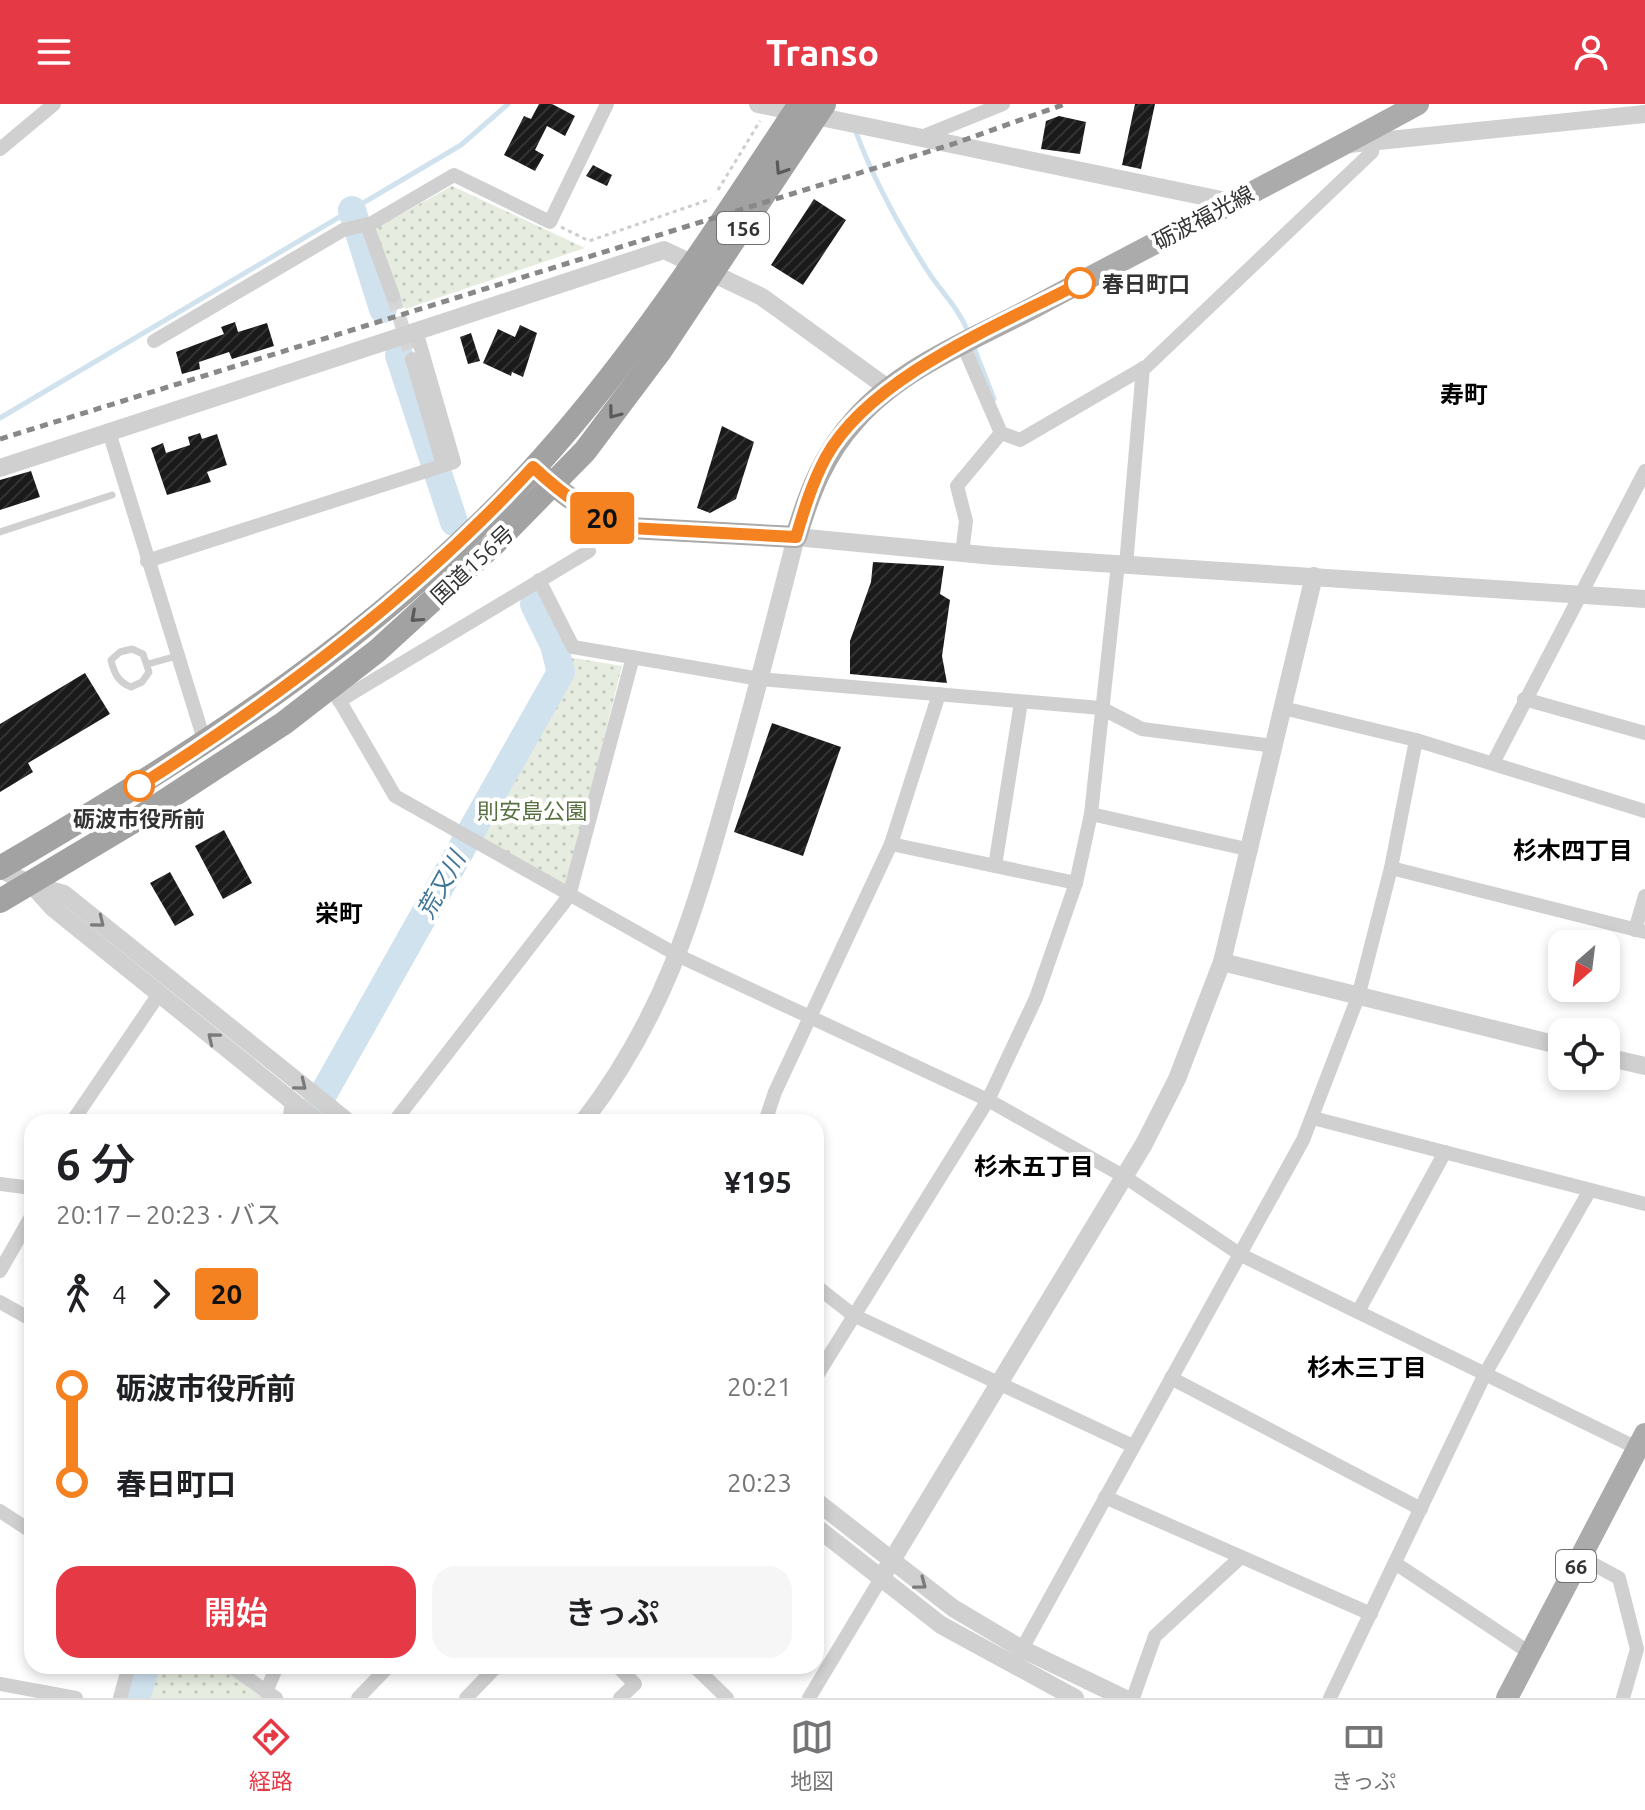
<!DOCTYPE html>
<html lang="ja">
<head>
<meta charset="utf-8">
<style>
	body { margin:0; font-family:Ubuntu,"Noto Sans JP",sans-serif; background:#f6f6f6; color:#202124; height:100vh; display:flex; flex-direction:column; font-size:30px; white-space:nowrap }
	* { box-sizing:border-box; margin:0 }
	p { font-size:26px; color:#757577 }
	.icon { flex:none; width:44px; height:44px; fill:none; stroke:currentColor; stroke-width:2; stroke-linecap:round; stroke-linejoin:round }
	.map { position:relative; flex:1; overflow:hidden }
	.side { position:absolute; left:24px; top:1010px; width:800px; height:560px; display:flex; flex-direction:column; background:#fff; border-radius:24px; box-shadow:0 4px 12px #0003 }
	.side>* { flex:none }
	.badge { padding:0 16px; border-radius:6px; font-size:28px; line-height:52px }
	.needle { width:52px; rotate:208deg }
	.tools { position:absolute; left:1548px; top:826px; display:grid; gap:16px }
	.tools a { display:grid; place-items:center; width:72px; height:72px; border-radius:16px; background:#fff; box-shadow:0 4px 12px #0003; font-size:40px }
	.map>.badge { position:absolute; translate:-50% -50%; box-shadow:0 0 0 4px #fff }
	.legs { display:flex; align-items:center; gap:12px; height:88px; padding:0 32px; font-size:26px }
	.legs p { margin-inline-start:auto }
	.head { display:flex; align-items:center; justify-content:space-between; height:136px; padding:0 32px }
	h1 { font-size:44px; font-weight:600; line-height:60px }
	.button { display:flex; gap:16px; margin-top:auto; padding:16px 32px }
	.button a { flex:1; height:92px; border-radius:24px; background:#e63946; color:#fff; font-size:32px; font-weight:600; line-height:92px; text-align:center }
	.button a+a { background:#f6f6f6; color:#202124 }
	ul { padding:0 32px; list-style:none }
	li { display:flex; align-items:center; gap:28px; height:96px; font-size:30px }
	li i { display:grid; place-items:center; width:12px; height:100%; margin:0 10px; background:currentColor }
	li i::after { content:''; width:20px; height:20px; margin:-10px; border:6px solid; border-radius:50%; background:#fff }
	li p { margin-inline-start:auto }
	li:first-child i { background:linear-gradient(#0000 50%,currentColor 0) }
	li:last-child i { background:linear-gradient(currentColor 50%,#0000 0) }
	header { display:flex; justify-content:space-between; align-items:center; height:104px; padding:0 32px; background:#e63946; color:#fff; font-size:36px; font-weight:600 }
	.dock { display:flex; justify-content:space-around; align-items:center; height:112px; border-top:2px solid #e0e0e0; background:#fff; font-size:22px; color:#757577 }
	.dock a { display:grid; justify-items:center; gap:4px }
	.dock .current { color:#e63946 }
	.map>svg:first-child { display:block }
	.park { fill:url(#park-dots) }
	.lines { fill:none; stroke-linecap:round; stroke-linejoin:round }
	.stream { stroke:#cfe2ee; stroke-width:5 }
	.river { stroke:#cfe2ee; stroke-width:28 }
	.building { fill:url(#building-hatch) }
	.minor-tunnel { stroke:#d6d6d6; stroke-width:14; stroke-dasharray:14 7; stroke-linecap:butt }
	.path { stroke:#cdcdcd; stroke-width:3; stroke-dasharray:4 4; stroke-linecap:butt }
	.service { stroke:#d0d0d0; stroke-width:7 }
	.minor { stroke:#d0d0d0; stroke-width:14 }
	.tertiary { stroke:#d0d0d0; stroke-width:18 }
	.primary { stroke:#ababab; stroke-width:22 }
	.trunk { stroke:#a2a2a2; stroke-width:24 }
	.rail { stroke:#888; stroke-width:5; stroke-dasharray:8 6; stroke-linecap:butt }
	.oneway { stroke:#5a5a5a }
	.oneway2 { stroke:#7a7a7a }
	.line-1-casing { stroke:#fff; stroke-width:18 }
	.line-1 { stroke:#f58220; stroke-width:12 }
	.stop-1-dot { fill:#fff; stroke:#f58220; stroke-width:4 }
	.labels { text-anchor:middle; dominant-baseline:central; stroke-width:8; stroke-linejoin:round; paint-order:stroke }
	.shield { fill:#fff; stroke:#707070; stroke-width:2 }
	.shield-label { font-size:20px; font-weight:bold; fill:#333 }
	.street-label { font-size:22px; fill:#333; stroke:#fff }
	.stop-label { font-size:22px; font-weight:bold; fill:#333; stroke:#fff; text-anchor:start }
	.park-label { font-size:22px; fill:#56703f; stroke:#fff }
	.neighbourhood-label { font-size:24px; font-weight:bold; fill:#000; stroke:#fff }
	.water-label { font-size:24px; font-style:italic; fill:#3f7597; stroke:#fff }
</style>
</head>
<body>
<header><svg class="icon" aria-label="menu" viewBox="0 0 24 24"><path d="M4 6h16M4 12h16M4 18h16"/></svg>Transo<svg class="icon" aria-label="person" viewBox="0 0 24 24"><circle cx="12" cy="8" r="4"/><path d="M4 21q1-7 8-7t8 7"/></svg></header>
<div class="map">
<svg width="1645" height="1594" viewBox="0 0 1645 1594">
	<defs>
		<pattern id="park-dots" width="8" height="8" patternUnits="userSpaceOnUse" patternTransform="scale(2)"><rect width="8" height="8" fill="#e6ecdf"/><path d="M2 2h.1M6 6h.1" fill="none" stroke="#c6cbc0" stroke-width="1.8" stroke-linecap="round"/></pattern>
		<pattern id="building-hatch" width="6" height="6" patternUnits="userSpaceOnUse" patternTransform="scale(2)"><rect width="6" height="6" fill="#1a1a1a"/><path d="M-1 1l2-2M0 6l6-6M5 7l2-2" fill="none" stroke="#333"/></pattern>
	</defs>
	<rect width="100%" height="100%" fill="#fff"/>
	<!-- park -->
	<g class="park">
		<polygon points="452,82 585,144 405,205 374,125"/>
		<polygon points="550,550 622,562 566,785 462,725 547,574"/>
		<polygon points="152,1562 219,1562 267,1594 141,1594"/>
	</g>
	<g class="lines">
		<!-- stream -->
		<g class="stream">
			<path d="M 856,28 C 874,77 899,122 927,166 C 941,188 959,204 968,228"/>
			<polyline points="973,241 994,295"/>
			<polyline points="0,314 461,41 508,0"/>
		</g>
		<!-- river -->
		<g class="river">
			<polyline points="352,106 383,205"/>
			<polyline points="399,251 454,418"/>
			<polyline points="314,1018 317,1001 561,568 554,541 534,500"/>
			<polyline points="136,1594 146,1562"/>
		</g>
	</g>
	<!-- building -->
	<g class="building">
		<polygon points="539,0 552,0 575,12 565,32 547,22 535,46 544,51 535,67 504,51 524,12 531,15"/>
		<polygon points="1135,0 1155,0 1141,65 1122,61"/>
		<polygon points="1059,12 1086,18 1080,50 1041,45 1046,17"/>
		<polygon points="593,61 612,71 607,82 586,72"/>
		<polygon points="814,95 846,116 803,181 771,161"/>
		<polygon points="235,218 238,228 267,219 274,242 232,255 229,248 199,258 200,265 182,270 176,248 224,230 221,223"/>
		<polygon points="520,221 537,229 523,273 512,268 511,272 483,259 498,225 515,233"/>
		<polygon points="471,229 480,257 468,260 460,233"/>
		<polygon points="722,322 754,338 736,395 710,409 697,404"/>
		<polygon points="200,329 202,335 217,330 227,361 207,368 211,378 167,391 151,344 163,339 166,349 190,341 188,333"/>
		<polygon points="31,367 40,393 0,406 0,376"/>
		<polygon points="873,458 944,462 940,490 950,496 942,552 947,579 850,570 850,537 871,478"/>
		<polygon points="85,569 110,610 28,659 33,668 0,688 0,620"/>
		<polygon points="772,619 841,643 803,752 734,728"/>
		<polygon points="224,726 252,779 223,795 195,742"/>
		<polygon points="170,768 194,811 175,822 150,779"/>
	</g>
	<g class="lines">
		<!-- minor-tunnel -->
		<polyline class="minor-tunnel" points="393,192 412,255"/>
		<!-- path -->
		<g class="path">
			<polyline points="718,86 760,17"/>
			<polyline points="561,123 589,137 711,95"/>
		</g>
		<!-- service -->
		<g class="service">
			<polyline points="0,428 112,391"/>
			<path d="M 132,545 L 143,550 L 149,568 L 142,578 L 131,583 C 118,578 114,569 111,556 L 120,548 Z"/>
			<polyline points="148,560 177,552"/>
		</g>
		<!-- minor -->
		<g class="minor">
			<polyline points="919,34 1003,0"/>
			<polyline points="0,45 54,0"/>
			<polyline points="367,121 393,192"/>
			<polyline points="154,237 343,126 372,119 454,71 550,118 607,0"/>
			<polyline points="963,241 1001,329 1020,336 1147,262 1372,48 1373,38"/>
			<polyline points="412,255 443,361"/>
			<polyline points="109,328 205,639"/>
			<polyline points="962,449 966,417 957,382 1001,329"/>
			<polyline points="147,457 454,358 416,227"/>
			<polyline points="1126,461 1143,264"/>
			<polyline points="539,476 573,543 760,575 1101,604 1142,625 1274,642"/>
			<polyline points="331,582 395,692 679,852 988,996 1125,1073 1241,1151 1637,1344"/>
			<polyline points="1524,595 1645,629"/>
			<polyline points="339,597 589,447"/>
			<polyline points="1283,604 1416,636 1645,707"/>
			<polyline points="1493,659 1645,367"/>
			<polyline points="1091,710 1251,746"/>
			<polyline points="891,740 1076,779"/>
			<polyline points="995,762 1021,598"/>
			<polyline points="1391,764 1645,828"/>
			<polyline points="1635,826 1645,792"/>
			<polyline points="1313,1014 1645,1100"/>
			<polyline points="72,1018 159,890"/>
			<polyline points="289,1018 292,997"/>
			<polyline points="394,1018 569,792 633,553"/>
			<polyline points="765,1018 775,988 891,740 939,590"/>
			<polyline points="0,1080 32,1084"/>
			<polyline points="0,1167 32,1111"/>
			<polyline points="816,1182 853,1211 1133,1342"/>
			<polyline points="0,1198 32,1216"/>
			<polyline points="1358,1208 1445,1048"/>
			<polyline points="816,1273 988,996 1036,894 1076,779 1091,710 1118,460"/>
			<polyline points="1171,1274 1421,1405"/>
			<polyline points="1105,1393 1371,1510"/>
			<polyline points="0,1407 32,1428"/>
			<polyline points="1580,1453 1619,1474 1637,1545 1623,1594"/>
			<polyline points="1395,1459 1530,1549"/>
			<polyline points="1018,1552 1303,1036 1358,893 1391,764 1416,636"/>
			<polyline points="230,1562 276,1594"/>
			<polyline points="617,1562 635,1580 620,1594"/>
			<polyline points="694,1562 727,1594"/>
			<polyline points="0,1580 76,1594"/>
			<polyline points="266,1588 277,1562"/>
			<polyline points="120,1594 129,1562"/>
			<polyline points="358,1594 389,1562"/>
			<polyline points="466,1594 497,1562"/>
			<polyline points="809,1594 880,1476"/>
			<polyline points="1133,1594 1155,1532 1241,1453"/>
			<polyline points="1330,1594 1485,1270 1590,1086"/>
		</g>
		<!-- tertiary -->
		<g class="tertiary">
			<polyline points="758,0 1231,98"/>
			<polyline points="1349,40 1645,10"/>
			<polyline points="0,364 664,146 762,193 889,285"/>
			<polyline points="0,765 32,781 64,790 348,1018"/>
			<polyline points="34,783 53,804 318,1018"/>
			<polyline points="1222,858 1562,942"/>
			<polyline points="1606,953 1645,962"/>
			<path d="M 583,1018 C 663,914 692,817 727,692 C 752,606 774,520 796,433 L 994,452 L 1645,495"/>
			<polyline points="816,1397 953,1504 1022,1545 1124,1594"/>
			<polyline points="816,1423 941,1521 1075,1594"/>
			<polyline points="880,1476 1144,1040 1177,975 1222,858 1314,472"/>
		</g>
		<!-- primary -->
		<g class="primary">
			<path d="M 539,368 C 565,393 595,414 630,424 L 796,433 C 809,389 824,350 855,316 C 902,262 977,234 1038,201 C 1165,133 1292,69 1418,0"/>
			<polyline points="1507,1594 1645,1330"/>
		</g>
		<!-- trunk -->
		<g class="trunk">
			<path d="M 0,764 C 171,664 339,558 481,419 C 608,296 703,146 800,0"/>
			<polyline points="0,797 134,717 284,619 377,547 494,440 585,347 660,247 824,0"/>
		</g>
		<!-- rail -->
		<polyline class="rail" points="0,335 953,40 1065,0"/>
	</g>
	<!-- one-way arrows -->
	<defs><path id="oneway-chevron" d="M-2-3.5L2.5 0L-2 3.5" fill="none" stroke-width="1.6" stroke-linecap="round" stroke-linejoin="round" transform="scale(2)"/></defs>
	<g class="oneway">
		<use href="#oneway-chevron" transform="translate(781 65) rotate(123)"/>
		<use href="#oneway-chevron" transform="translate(614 309) rotate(127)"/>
		<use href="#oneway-chevron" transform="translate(416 513) rotate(138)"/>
	</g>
	<g class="oneway2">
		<use href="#oneway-chevron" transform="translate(99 818) rotate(39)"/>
		<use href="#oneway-chevron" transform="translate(213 934) rotate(-141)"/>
		<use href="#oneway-chevron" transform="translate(301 981) rotate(39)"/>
		<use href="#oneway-chevron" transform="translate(921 1480) rotate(37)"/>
	</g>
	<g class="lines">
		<!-- line-1 casing -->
		<g class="line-1-casing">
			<path id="line-1" d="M 139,682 C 282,591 418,488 533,363 C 562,390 592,413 630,424 L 796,433 C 804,406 812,379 826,353 C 871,272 1000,221 1080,179"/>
		</g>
		<!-- line-1 -->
		<use href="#line-1" class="line-1"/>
	</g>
	<!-- markers -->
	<g class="stop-1-dot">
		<circle cx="1080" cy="179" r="14"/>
		<circle cx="139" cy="682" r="14"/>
	</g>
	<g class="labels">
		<!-- shield labels -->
		<g class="shield">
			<rect x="717" y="108" width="52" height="32" rx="6"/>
			<rect x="1556" y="1446" width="40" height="32" rx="6"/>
		</g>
		<g class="shield-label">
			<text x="743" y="124">156</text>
			<text x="1576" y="1462">66</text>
		</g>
		<!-- street labels -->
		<g class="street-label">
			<text transform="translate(1203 113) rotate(-28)">砺波福光線</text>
			<text transform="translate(472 460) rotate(-43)">国道156号</text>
		</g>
		<!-- stop labels -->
		<g class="stop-label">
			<text x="1102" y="179">春日町口</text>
			<text x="139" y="714" text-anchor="middle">砺波市役所前</text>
		</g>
		<!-- park labels -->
		<g class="park-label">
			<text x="532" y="706">則安島公園</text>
		</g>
		<!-- neighbourhood labels -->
		<g class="neighbourhood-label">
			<text x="1464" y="290">寿町</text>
			<text x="1573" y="746">杉木四丁目</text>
			<text x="339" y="809">栄町</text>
			<text x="1034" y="1062">杉木五丁目</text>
			<text x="1367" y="1263">杉木三丁目</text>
		</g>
		<!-- water labels -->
		<g class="water-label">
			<text transform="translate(441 781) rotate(-61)">荒又川</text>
		</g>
	</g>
</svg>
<div class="tools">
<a><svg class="needle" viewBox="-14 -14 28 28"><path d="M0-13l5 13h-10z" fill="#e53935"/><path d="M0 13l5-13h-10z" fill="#757577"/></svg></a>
<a><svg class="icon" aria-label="locate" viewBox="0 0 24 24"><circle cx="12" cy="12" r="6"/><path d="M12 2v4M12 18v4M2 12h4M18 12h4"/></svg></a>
</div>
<b class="badge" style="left:602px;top:414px;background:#f58220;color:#111">20</b>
<section class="side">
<div class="head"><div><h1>6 分</h1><p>20:17 – 20:23 · バス</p></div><b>¥195</b></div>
<div class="legs"><svg class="icon" aria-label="walk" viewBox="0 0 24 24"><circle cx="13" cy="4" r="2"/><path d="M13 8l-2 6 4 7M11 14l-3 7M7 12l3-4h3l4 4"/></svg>4<svg class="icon" aria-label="forward" viewBox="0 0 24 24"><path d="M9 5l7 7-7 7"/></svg><b class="badge" style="background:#f58220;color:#111">20</b></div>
<ul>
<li><i style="color:#f58220"></i><b>砺波市役所前</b><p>20:21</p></li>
<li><i style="color:#f58220"></i><b>春日町口</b><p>20:23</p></li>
</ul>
<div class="button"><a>開始</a><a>きっぷ</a></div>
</section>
</div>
<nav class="dock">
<a class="current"><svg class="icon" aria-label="directions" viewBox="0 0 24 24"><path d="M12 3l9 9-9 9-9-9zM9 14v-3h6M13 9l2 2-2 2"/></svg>経路</a>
<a><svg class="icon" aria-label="map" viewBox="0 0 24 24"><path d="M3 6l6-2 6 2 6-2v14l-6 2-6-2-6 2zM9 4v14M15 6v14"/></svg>地図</a>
<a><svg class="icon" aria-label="tickets" viewBox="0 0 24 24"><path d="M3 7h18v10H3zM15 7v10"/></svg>きっぷ</a>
</nav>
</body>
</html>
